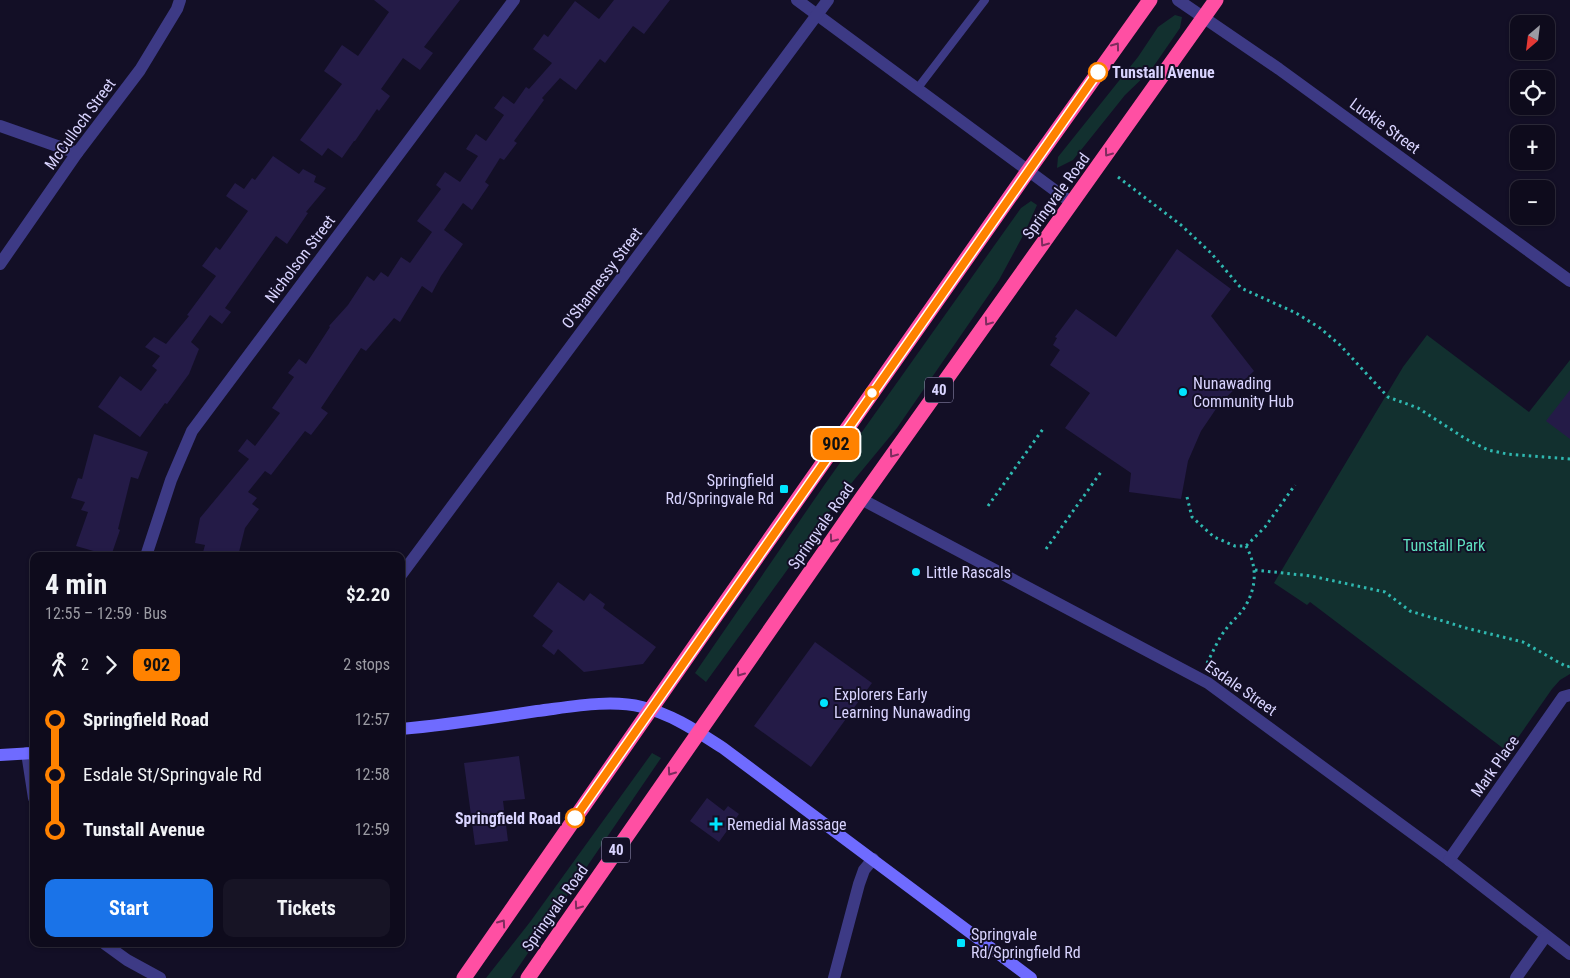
<!DOCTYPE html>
<html lang="en">
<head>
<meta charset="utf-8">
<style>
	body { margin:0; font-family:"Roboto Condensed",sans-serif; background:#171425; color:#f1f3f6; height:100vh; display:flex; flex-direction:column; font-size:19px; white-space:nowrap }
	* { box-sizing:border-box; margin:0 }
	p { font-size:16px; color:#9b9ba3 }
	.icon { flex:none; width:28px; height:28px; fill:none; stroke:currentColor; stroke-width:2; stroke-linecap:round; stroke-linejoin:round }
	.map { position:relative; flex:1; overflow:hidden }
	.details { position:absolute; left:30px; top:552px; width:375px; height:395px; display:flex; flex-direction:column; background:#0e0b1c; border-radius:10px; box-shadow:0 1px 4px #0004,0 0 0 1px #2e2b3b }
	.details>* { flex:none }
	.badge { padding:0 10px; border-radius:8px; font-size:18px; line-height:32px }
	.needle { width:32px; rotate:208deg }
	.fabs { position:absolute; left:1510px; top:15px; display:grid; gap:10px }
	.fabs a { display:grid; place-items:center; width:45px; height:45px; border-radius:10px; background:#0e0b1c; box-shadow:0 1px 4px #0004,0 0 0 1px #2e2b3b; font-size:25px }
	.map>.badge { position:absolute; translate:-50% -50%; box-shadow:0 0 0 2px #fff }
	.legs { display:flex; align-items:center; gap:8px; height:55px; padding:0 15px; font-size:16px }
	.legs p { margin-inline-start:auto }
	.headline { display:flex; align-items:center; justify-content:space-between; height:85px; padding:0 15px }
	h1 { font-size:28px; font-weight:700; line-height:38px }
	.action { display:flex; gap:10px; margin-top:auto; padding:10px 15px }
	.action a { flex:1; height:58px; border-radius:10px; background:#1a73e8; color:#fff; font-size:20px; font-weight:700; line-height:58px; text-align:center }
	.action a+a { background:#171425; color:#f1f3f6 }
	ul { padding:0 15px; list-style:none }
	li { display:flex; align-items:center; gap:18px; height:55px; font-size:19px }
	li i { display:grid; place-items:center; width:8px; height:100%; margin:0 6px; background:currentColor }
	li i::after { content:''; width:12px; height:12px; margin:-6px; border:4px solid; border-radius:50%; background:#0e0b1c }
	li p { margin-inline-start:auto }
	li:first-child i { background:linear-gradient(#0000 50%,currentColor 0) }
	li:last-child i { background:linear-gradient(currentColor 50%,#0000 0) }
	.map>svg:first-child { display:block }
	.green { fill:#12302f }
	.building { fill:#241b47 }
	.lines { fill:none; stroke-linecap:round; stroke-linejoin:round }
	.path { stroke:#2fb8b0; stroke-width:3; stroke-dasharray:2.5 4; stroke-linecap:butt }
	.lane { stroke:#3d3a85; stroke-width:8 }
	.street { stroke:#3d3a85; stroke-width:12 }
	.secondary { stroke:#6f6bff; stroke-width:12 }
	.highway { stroke:#ff4fa3; stroke-width:15 }
	.oneway { stroke:#7d2c5e }
	.line-1-casing { stroke:#fff; stroke-width:11 }
	.line-1 { stroke:#ff8200; stroke-width:8 }
	.stop-1-dot { fill:#fff; stroke:#ff8200; stroke-width:2.5 }
	.poi-dot { fill:#00e5ff; stroke:#130f26; stroke-width:2 }
	.labels { text-anchor:middle; dominant-baseline:central; stroke-width:4; stroke-linejoin:round; paint-order:stroke }
	.shield { fill:#130f26; stroke:#9e99be; stroke-width:1 }
	.shield-label { font-size:15px; font-weight:bold; fill:#d9d4ff }
	.stop-label { font-size:16px; font-weight:bold; fill:#d9d4ff; stroke:#130f26; text-anchor:start }
	.street-label { font-size:16px; fill:#d9d4ff; stroke:#130f26 }
	.poi-label { font-size:16px; fill:#d9d4ff; stroke:#130f26; text-anchor:start }
	.park-label { font-size:16px; fill:#5fe0c0; stroke:#130f26 }
</style>
</head>
<body>
<div class="map">
<svg width="1570" height="978" viewBox="0 0 1570 978">
	<rect width="100%" height="100%" fill="#130f26"/>
	<!-- green -->
	<g class="green">
		<polygon points="1175,15 1182,17 1180,28 1151,70 1125,95 1073,160 1057,168 1058,157 1138,57 1158,27"/>
		<polygon points="1031,201 1037,205 1025,232 999,280 897,428 840,497 706,682 695,673 825,484 1011,222 1021,208"/>
		<polygon points="1427,335 1529,412 1570,360 1570,674 1560,680 1552,689 1508,752 1310,602 1307,605 1274,583 1403,367"/>
		<polygon points="652,753 661,758 511,978 486,978 530,922"/>
	</g>
	<!-- building -->
	<g class="building">
		<polygon points="374,0 460,0 424,47 433,53 420,70 403,58 381,89 390,96 379,111 377,109 355,141 354,141 342,158 328,148 322,156 300,140 342,84 324,71 342,45 358,56 389,12"/>
		<polygon points="614,0 670,0 644,34 633,26 605,63 600,59 576,90 560,78 542,98 544,100 514,141 517,143 504,160 500,158 485,182 489,185 472,210 463,203 444,230 463,244 441,276 432,293 422,286 400,322 394,318 366,351 361,348 321,408 328,413 311,435 305,431 271,475 265,471 248,492 257,498 252,504 259,509 245,528 238,556 202,556 205,545 195,543 200,518 249,459 238,451 247,439 255,446 280,413 272,408 294,377 288,373 299,359 306,364 330,327 329,326 348,305 367,276 374,281 381,272 388,277 401,257 410,263 432,232 417,221 441,189 436,185 445,172 460,182 478,156 466,149 476,134 486,141 504,115 494,108 503,96 514,104 526,87 529,89 552,63 533,49 544,34 548,37 575,1 599,19"/>
		<polygon points="273,156 299,174 303,169 316,176 314,182 326,188 306,212 308,213 287,244 276,236 225,308 231,312 222,324 210,315 191,342 199,349 189,374 167,404 165,403 140,437 98,407 120,376 141,391 157,370 152,366 160,356 145,347 154,337 166,344 189,316 187,315 216,276 202,266 216,247 220,250 248,211 226,196 235,183 244,189 252,178 255,180"/>
		<polygon points="1177,249 1231,289 1211,316 1254,371 1220,403 1201,431 1188,461 1181,499 1129,492 1131,473 1065,428 1090,393 1050,365 1060,350 1053,345 1057,338 1055,337 1076,309 1116,337"/>
		<polygon points="1570,390 1570,439 1546,421"/>
		<polygon points="94,434 148,452 138,479 131,477 118,529 120,530 111,556 76,546 88,512 81,510 85,502 71,498 78,478 82,479"/>
		<polygon points="558,582 584,601 590,593 605,604 603,608 656,647 643,664 584,672 558,649 554,655 542,646 553,631 533,616"/>
		<polygon points="815,642 872,683 811,767 754,726"/>
		<polygon points="519,756 525,799 503,801 508,841 475,845 464,763"/>
		<polygon points="707,798 724,811 728,806 739,814 719,842 690,821"/>
	</g>
	<g class="lines">
		<!-- path -->
		<g class="path">
			<polyline points="1118,177 1181,225 1211,253 1241,288 1296,313 1320,328 1340,345 1388,397 1418,408 1466,439 1488,450 1507,454 1570,459"/>
			<polyline points="1187,497 1192,517 1214,537 1235,546 1246,546 1265,527 1295,485"/>
			<polyline points="988,506 1043,429"/>
			<polyline points="1046,549 1101,472"/>
			<polyline points="1255,570 1311,576 1385,592 1410,611 1466,628 1523,642 1567,667 1570,666"/>
			<path d="M 1207,663 C 1213,652 1218,639 1226,629 C 1232,621 1241,614 1246,605 C 1257,585 1257,566 1246,546"/>
		</g>
		<!-- lane -->
		<polyline class="lane" points="917,89 985,0"/>
		<!-- street -->
		<g class="street">
			<polyline points="797,0 1072,203"/>
			<polyline points="1178,0 1279,69 1570,281"/>
			<polyline points="0,126 77,153"/>
			<polyline points="0,264 77,153 140,70 177,9 180,0"/>
			<polyline points="861,499 1208,683 1449,860 1570,954"/>
			<polyline points="146,556 171,480 192,431 514,0"/>
			<polyline points="401,575 828,0"/>
			<polyline points="27,753 34,798"/>
			<polyline points="1449,860 1563,697 1570,695"/>
			<polyline points="105,944 127,960 160,978"/>
			<polyline points="834,978 859,884 864,870 873,859"/>
			<polyline points="1516,978 1545,937"/>
		</g>
		<!-- secondary -->
		<g class="secondary">
			<path d="M 401,729 C 447,725 492,718 537,711 C 570,707 610,699 642,707 C 672,714 698,732 723,748 L 1031,978"/>
			<polyline points="0,755 34,753"/>
		</g>
		<!-- highway -->
		<g class="highway">
			<polyline points="464,978 708,627 1028,171 1150,0"/>
			<polyline points="528,978 861,499 1216,0"/>
		</g>
	</g>
	<!-- one-way arrows -->
	<defs><path id="oneway-chevron" d="M-2-3.5L2.5 0L-2 3.5" fill="none" stroke-width="1.6" stroke-linecap="round" stroke-linejoin="round" transform="scale(1.25)"/></defs>
	<g class="oneway">
		<use href="#oneway-chevron" transform="translate(1116 46) rotate(-54)"/>
		<use href="#oneway-chevron" transform="translate(1108 153) rotate(126)"/>
		<use href="#oneway-chevron" transform="translate(1044 243) rotate(125)"/>
		<use href="#oneway-chevron" transform="translate(988 322) rotate(125)"/>
		<use href="#oneway-chevron" transform="translate(893 454) rotate(126)"/>
		<use href="#oneway-chevron" transform="translate(833 539) rotate(125)"/>
		<use href="#oneway-chevron" transform="translate(740 673) rotate(125)"/>
		<use href="#oneway-chevron" transform="translate(671 772) rotate(125)"/>
		<use href="#oneway-chevron" transform="translate(578 906) rotate(125)"/>
		<use href="#oneway-chevron" transform="translate(502 923) rotate(-55)"/>
	</g>
	<g class="lines">
		<!-- line-1 casing -->
		<g class="line-1-casing">
			<polyline id="line-1" points="575,818 1098,72"/>
		</g>
		<!-- line-1 -->
		<use href="#line-1" class="line-1"/>
	</g>
	<!-- markers -->
	<g class="stop-1-dot">
		<circle cx="1098" cy="72" r="9"/>
		<circle cx="872" cy="393" r="6"/>
		<circle cx="575" cy="818" r="9"/>
	</g>
	<g class="poi-dot">
		<circle cx="1183" cy="392" r="5"/>
		<rect x="779" y="484" width="10" height="10" rx="2.5"/>
		<circle cx="916" cy="572" r="5"/>
		<circle cx="824" cy="703" r="5"/>
		<path d="M713.5 816.5h5v5h5v5h-5v5h-5v-5h-5v-5h5z"/>
		<rect x="956" y="938" width="10" height="10" rx="2.5"/>
	</g>
	<g class="labels">
		<!-- shield labels -->
		<g class="shield">
			<rect x="925" y="377.5" width="28" height="25" rx="4"/>
			<rect x="602" y="837.5" width="28" height="25" rx="4"/>
		</g>
		<g class="shield-label">
			<text x="939" y="390">40</text>
			<text x="616" y="850">40</text>
		</g>
		<!-- stop labels -->
		<g class="stop-label">
			<text x="1112" y="72">Tunstall Avenue</text>
			<text x="561" y="818" text-anchor="end">Springfield Road</text>
		</g>
		<!-- street labels -->
		<g class="street-label">
			<text transform="translate(80 124) rotate(-54)">McCulloch Street</text>
			<text transform="translate(1385 126) rotate(36)">Luckie Street</text>
			<text transform="translate(1056 196) rotate(-54)">Springvale Road</text>
			<text transform="translate(300 259) rotate(-53)">Nicholson Street</text>
			<text transform="translate(602 278) rotate(-53)">O'Shannessy Street</text>
			<text transform="translate(821 526) rotate(-55)">Springvale Road</text>
			<text transform="translate(1241 688) rotate(35)">Esdale Street</text>
			<text transform="translate(1495 766) rotate(-55)">Mark Place</text>
			<text transform="translate(555 908) rotate(-55)">Springvale Road</text>
		</g>
		<!-- poi labels -->
		<g class="poi-label">
			<text x="1193" y="383">Nunawading<tspan x="1193" dy="18">Community Hub</tspan></text>
			<text x="774" y="480" text-anchor="end">Springfield<tspan x="774" dy="18">Rd/Springvale Rd</tspan></text>
			<text x="926" y="572">Little Rascals</text>
			<text x="834" y="694">Explorers Early<tspan x="834" dy="18">Learning Nunawading</tspan></text>
			<text x="727" y="824">Remedial Massage</text>
			<text x="971" y="934">Springvale<tspan x="971" dy="18">Rd/Springfield Rd</tspan></text>
		</g>
		<!-- park labels -->
		<g class="park-label">
			<text x="1444" y="545">Tunstall Park</text>
		</g>
	</g>
</svg>
<div class="fabs">
<a><svg class="needle" viewBox="-14 -14 28 28"><path d="M0-13l5 13h-10z" fill="#e53935"/><path d="M0 13l5-13h-10z" fill="#9b9ba3"/></svg></a>
<a><svg class="icon" aria-label="locate" viewBox="0 0 24 24"><circle cx="12" cy="12" r="6"/><path d="M12 2v4M12 18v4M2 12h4M18 12h4"/></svg></a>
<a>+</a>
<a>−</a>
</div>
<b class="badge" style="left:836px;top:444px;background:#ff8200;color:#111">902</b>
<section class="details">
<div class="headline"><div><h1>4 min</h1><p>12:55 – 12:59 · Bus</p></div><b>$2.20</b></div>
<div class="legs"><svg class="icon" aria-label="walk" viewBox="0 0 24 24"><circle cx="13" cy="4" r="2"/><path d="M13 8l-2 6 4 7M11 14l-3 7M7 12l3-4h3l4 4"/></svg>2<svg class="icon" aria-label="forward" viewBox="0 0 24 24"><path d="M9 5l7 7-7 7"/></svg><b class="badge" style="background:#ff8200;color:#111">902</b><p>2 stops</p></div>
<ul>
<li><i style="color:#ff8200"></i><b>Springfield Road</b><p>12:57</p></li>
<li><i style="color:#ff8200"></i><span>Esdale St/Springvale Rd</span><p>12:58</p></li>
<li><i style="color:#ff8200"></i><b>Tunstall Avenue</b><p>12:59</p></li>
</ul>
<div class="action"><a>Start</a><a>Tickets</a></div>
</section>
</div>
</body>
</html>
